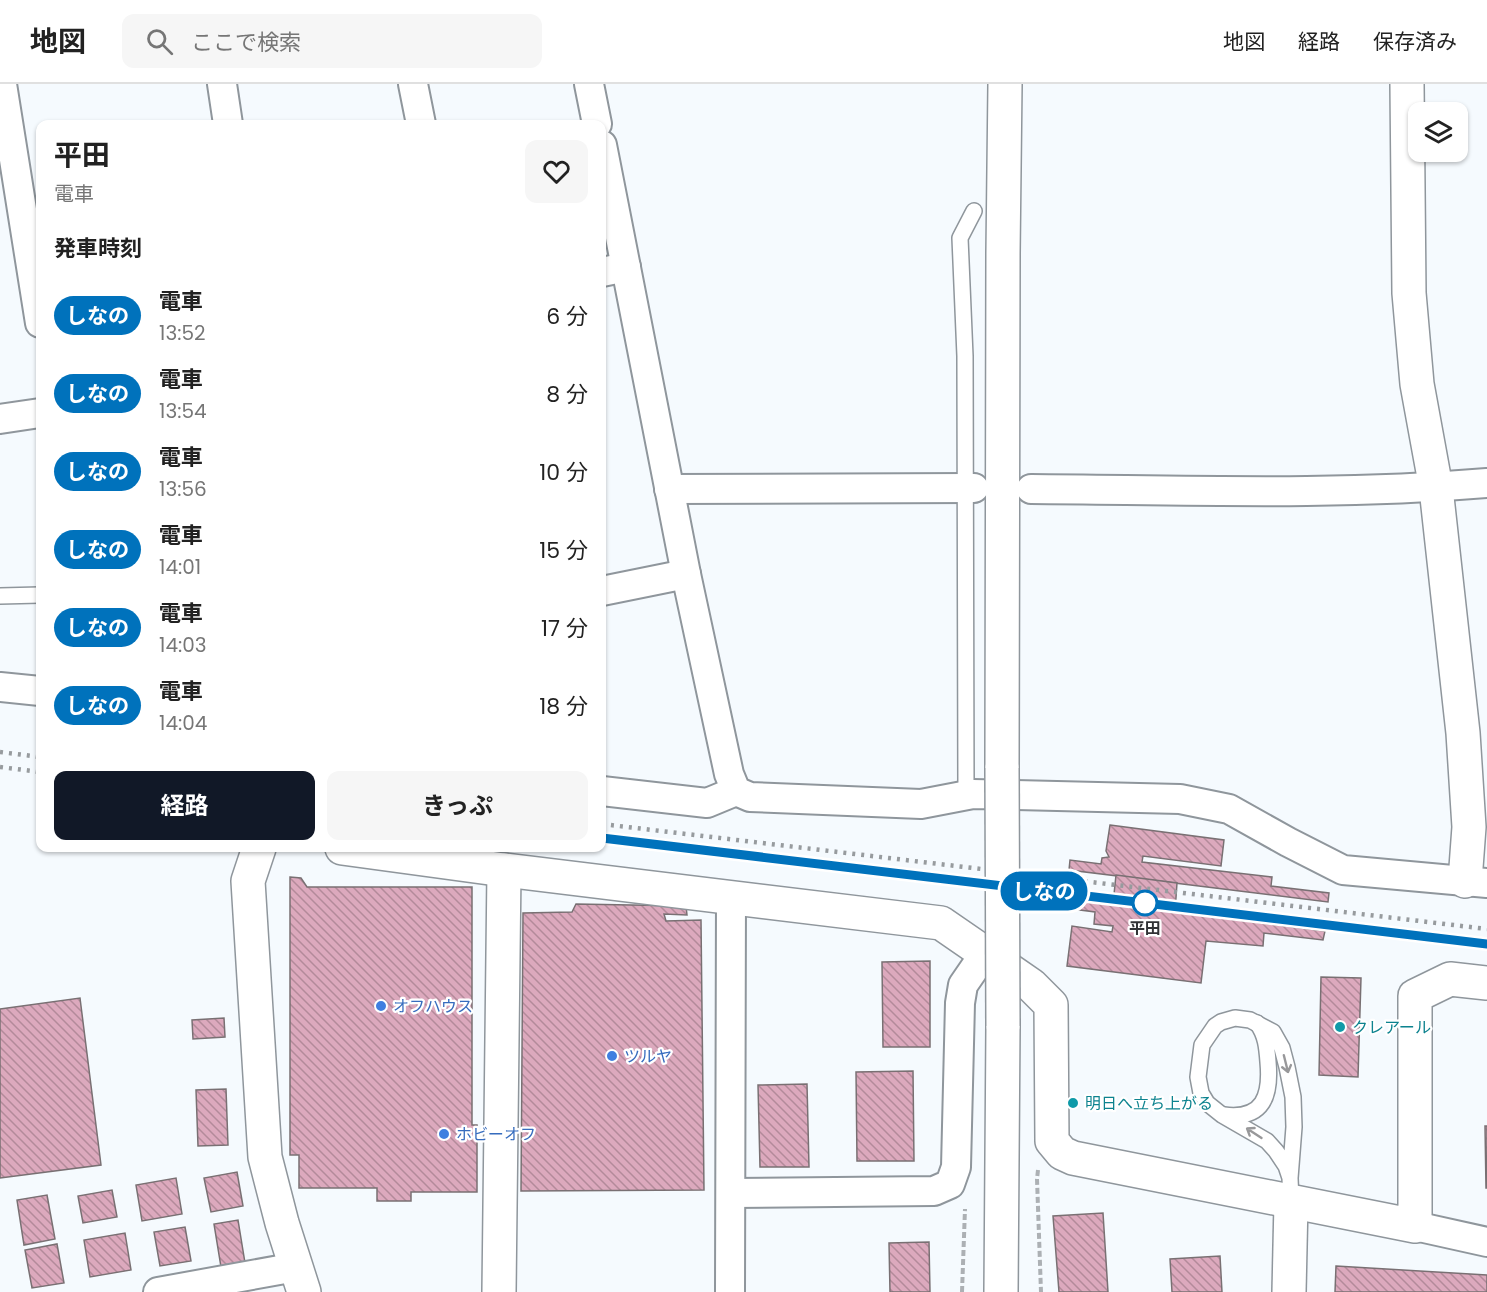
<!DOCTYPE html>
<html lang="ja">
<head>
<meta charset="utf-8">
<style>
	body { margin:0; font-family:Poppins,"Noto Sans JP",sans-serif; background:#f6f6f6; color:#222; height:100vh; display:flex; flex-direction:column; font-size:22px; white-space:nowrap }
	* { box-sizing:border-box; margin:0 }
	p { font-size:20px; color:#767676 }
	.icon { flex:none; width:33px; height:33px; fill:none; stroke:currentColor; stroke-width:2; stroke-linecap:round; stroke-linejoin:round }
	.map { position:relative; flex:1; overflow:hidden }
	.sheet { position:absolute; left:36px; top:36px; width:570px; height:732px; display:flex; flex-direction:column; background:#fff; border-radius:12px; box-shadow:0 2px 4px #0004 }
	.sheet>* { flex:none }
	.badge { padding:0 12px; border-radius:20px; font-size:21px; line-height:39px }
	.fabs { position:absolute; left:1408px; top:18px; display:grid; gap:12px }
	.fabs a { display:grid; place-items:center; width:60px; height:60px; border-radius:12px; background:#fff; box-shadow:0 2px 4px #0004; font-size:30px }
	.map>.badge { position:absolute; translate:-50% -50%; box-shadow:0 0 0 3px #fff }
	h2 { padding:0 18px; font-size:22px; line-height:54px }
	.round { display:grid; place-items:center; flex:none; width:63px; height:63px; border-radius:12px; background:#f6f6f6 }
	.overview { display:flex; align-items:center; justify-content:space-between; height:102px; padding:0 18px }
	h1 { font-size:28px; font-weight:700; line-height:45px }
	.primary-button { display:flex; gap:12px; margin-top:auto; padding:12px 18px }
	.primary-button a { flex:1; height:69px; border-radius:12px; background:#111827; color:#fff; font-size:24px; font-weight:700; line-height:69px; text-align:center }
	.primary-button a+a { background:#f6f6f6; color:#222 }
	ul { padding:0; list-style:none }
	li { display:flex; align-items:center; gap:18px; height:78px; padding:0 18px }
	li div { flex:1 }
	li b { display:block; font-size:22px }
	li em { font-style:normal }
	li .badge { min-width:66px; font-weight:700; text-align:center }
	header { display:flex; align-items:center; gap:36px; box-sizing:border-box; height:84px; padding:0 30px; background:#fff; border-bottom:2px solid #e0e0e0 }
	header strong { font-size:28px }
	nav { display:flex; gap:33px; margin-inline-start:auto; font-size:21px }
	.search { width:420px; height:54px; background:#f6f6f6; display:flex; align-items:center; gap:15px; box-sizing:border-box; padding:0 21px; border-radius:12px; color:#767676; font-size:22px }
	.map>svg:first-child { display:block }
	.building { fill:url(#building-back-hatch); stroke:#797073; stroke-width:1.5 }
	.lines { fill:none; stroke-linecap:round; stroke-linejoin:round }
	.lane-casing { stroke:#8f969c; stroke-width:18 }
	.street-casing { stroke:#8f969c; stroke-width:32 }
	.secondary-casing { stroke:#8f969c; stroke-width:36 }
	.path { stroke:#acb0b4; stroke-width:4; stroke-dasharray:6 3; stroke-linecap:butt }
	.lane { stroke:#fff; stroke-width:15 }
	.street { stroke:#fff; stroke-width:28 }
	.secondary { stroke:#fff; stroke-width:33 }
	.rail { stroke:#979b9e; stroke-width:4.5; stroke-dasharray:3 6; stroke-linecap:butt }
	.secondary-bridge-casing { stroke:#8f969c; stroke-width:36; stroke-linecap:butt }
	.secondary-bridge { stroke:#fff; stroke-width:33 }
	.oneway { stroke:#98989a }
	.line-casing { stroke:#fff; stroke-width:14 }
	.line { stroke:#0072bc; stroke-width:9 }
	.stop-dot { fill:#fff; stroke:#0072bc; stroke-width:3 }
	.shop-dot { fill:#3f7fe0; stroke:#fff; stroke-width:2 }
	.culture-dot { fill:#0f9aa8; stroke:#fff; stroke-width:2 }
	.labels { text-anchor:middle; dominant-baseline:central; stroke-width:4.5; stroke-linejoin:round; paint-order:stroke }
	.stop-label { font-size:16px; font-weight:bold; fill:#303235; stroke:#fff }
	.shop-label { font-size:16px; fill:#366cbe; stroke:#fff; text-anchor:start }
	.culture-label { font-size:16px; fill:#0d838f; stroke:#fff; text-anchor:start }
</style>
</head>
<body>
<header>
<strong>地図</strong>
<div class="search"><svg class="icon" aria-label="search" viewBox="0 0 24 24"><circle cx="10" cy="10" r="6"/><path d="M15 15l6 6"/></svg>ここで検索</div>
<nav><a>地図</a><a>経路</a><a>保存済み</a></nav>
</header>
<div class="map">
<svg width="1487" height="1208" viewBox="0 0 1487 1208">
	<defs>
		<pattern id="building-back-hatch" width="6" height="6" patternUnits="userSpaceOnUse" patternTransform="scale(1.5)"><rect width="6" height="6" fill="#dca9bd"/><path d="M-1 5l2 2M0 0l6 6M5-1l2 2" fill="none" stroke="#b38a9a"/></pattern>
	</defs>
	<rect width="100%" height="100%" fill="#f5fafe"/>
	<!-- building -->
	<g class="building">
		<polygon points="1110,741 1224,756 1221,782 1143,772 1142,778 1272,793 1271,802 1329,809 1328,818 1069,786 1070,776 1101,780 1102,774 1109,773 1106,767"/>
		<polygon points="1116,791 1177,799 1175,828 1113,820"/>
		<polygon points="290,793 301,794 307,803 472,803 472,1041 477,1041 477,1108 411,1108 411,1117 377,1117 377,1104 299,1104 299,1071 290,1071"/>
		<polygon points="1066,815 1113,820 1325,847 1323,856 1264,849 1263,862 1206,857 1201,899 1067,882 1072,842 1112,848 1113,842 1094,840 1095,828 1065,824"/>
		<polygon points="576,820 686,822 687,831 664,830 666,837 701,836 704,1106 521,1107 523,829 572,828"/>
		<polygon points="930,877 930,963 883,963 882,878"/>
		<polygon points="1321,893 1361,894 1358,993 1319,991"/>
		<polygon points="80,914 101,1081 0,1094 0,925"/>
		<polygon points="224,934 225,953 193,955 192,936"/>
		<polygon points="913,987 914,1077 857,1077 856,988"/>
		<polygon points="807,1000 809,1083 760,1083 758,1001"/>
		<polygon points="226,1005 228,1061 198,1062 196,1006"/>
		<polygon points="1485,1042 1487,1042 1487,1104 1486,1104"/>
		<polygon points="237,1088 243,1122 211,1128 204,1094"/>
		<polygon points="176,1094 182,1130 142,1137 136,1101"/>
		<polygon points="112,1106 117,1133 83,1139 78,1112"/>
		<polygon points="47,1111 55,1155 24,1161 17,1116"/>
		<polygon points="1103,1129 1108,1208 1059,1208 1053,1132"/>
		<polygon points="238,1136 245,1179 221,1183 214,1140"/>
		<polygon points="185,1143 191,1177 160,1182 154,1148"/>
		<polygon points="125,1149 131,1186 90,1193 84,1156"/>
		<polygon points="929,1158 930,1208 890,1208 889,1159"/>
		<polygon points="57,1160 64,1199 32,1204 25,1166"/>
		<polygon points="1220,1172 1222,1208 1172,1208 1170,1175"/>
		<polygon points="1336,1182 1487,1191 1487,1208 1335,1208"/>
	</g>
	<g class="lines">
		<!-- lane casing -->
		<g class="lane-casing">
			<g id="lane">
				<polyline points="0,512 40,511"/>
				<polyline points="966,712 965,272 960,154 974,127"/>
				<path d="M 1224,1031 C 1264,1036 1271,1011 1268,978 C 1267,964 1266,951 1257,939"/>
				<polyline points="1290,1094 1286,1082 1276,1067 1267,1057 1222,1031 1207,1019 1201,1009 1198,993 1202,961 1215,942 1221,938 1235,934 1250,936 1273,948 1282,964 1287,983 1293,1013 1294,1043 1290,1094 1291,1118"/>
			</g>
		</g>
		<!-- street casing -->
		<g class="street-casing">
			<g id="street">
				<polyline points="2,0 40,239"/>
				<polyline points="222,0 228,40"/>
				<polyline points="413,0 421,40"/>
				<polyline points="589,0 597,40"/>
				<polyline points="602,61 686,490 729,690 736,707 750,713 921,720 973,710 1180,715 1229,725 1288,758 1343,786 1487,799"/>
				<polyline points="602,188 626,183"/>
				<polyline points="0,335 40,329"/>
				<polyline points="669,405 974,404"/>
				<path d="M 1031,405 C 1183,406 1335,412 1487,399"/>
				<polyline points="602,507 686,490"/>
				<polyline points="0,603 40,607"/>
				<polyline points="602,707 707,719 736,707"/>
				<polyline points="731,1109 934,1107 950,1100 956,1083 960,919 963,901 985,869"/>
				<polyline points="1415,1142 1487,1158"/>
				<polyline points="158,1208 296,1183"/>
				<polyline points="730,1208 731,813"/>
			</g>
		</g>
		<!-- secondary casing -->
		<g class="secondary-casing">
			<g id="secondary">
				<polyline points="1407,0 1409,209 1417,300 1436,404 1463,649 1469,743 1465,797"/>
				<polyline points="1002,684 1003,169 1005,0"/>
				<polyline points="259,764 248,797 265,1073 282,1139 304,1208"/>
				<polyline points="342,764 504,786 941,839 1031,901 1051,921 1052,1057 1062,1069 1073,1074 1415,1142 1415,912 1450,895 1487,899"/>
				<polyline points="499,1208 504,786"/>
				<polyline points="1001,1208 1003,942"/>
				<polyline points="1289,1208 1291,1118"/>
			</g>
		</g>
		<!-- path -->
		<g class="path">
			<polyline points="1038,1086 1037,1095 1041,1208"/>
			<polyline points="962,1208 965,1125"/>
		</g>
		<!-- lane -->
		<use href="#lane" class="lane"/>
		<!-- street -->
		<use href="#street" class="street"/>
		<!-- secondary -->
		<use href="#secondary" class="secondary"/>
		<!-- rail -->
		<g class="rail">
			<polyline points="0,668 40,673"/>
			<polyline points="0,683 40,688"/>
			<polyline points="602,740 1487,845"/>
			<polyline points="602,754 1487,860"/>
		</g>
		<!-- secondary-bridge casing -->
		<g class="secondary-bridge-casing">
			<polyline id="secondary-bridge" points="1002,684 1003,942"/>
		</g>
		<!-- secondary-bridge -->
		<use href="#secondary-bridge" class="secondary-bridge"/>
	</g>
	<!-- one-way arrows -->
	<defs><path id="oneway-shaft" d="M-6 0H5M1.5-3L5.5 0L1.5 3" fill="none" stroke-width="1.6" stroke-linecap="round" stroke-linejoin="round" transform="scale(1.5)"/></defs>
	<g class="oneway">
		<use href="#oneway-shaft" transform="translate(1286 980) rotate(76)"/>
		<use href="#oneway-shaft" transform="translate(1254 1049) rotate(-147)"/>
	</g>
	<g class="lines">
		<!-- line casing -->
		<g class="line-casing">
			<polyline id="line" points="602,754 1487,860"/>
		</g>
		<!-- line -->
		<use href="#line" class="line"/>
	</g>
	<!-- markers -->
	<circle class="stop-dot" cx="1145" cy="819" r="12"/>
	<g class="shop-dot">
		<circle cx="381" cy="922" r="6"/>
		<circle cx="612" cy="972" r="6"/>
		<circle cx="444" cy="1050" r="6"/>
	</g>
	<g class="culture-dot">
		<circle cx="1340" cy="943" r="6"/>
		<circle cx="1073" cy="1019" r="6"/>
	</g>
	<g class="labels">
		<!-- stop labels -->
		<g class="stop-label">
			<text x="1145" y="844">平田</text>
		</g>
		<!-- shop labels -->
		<g class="shop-label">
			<text x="393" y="922">オフハウス</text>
			<text x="624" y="972">ツルヤ</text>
			<text x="456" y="1050">ホビーオフ</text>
		</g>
		<!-- culture labels -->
		<g class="culture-label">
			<text x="1352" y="943">クレアール</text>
			<text x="1085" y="1019">明日へ立ち上がる</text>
		</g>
	</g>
</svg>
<div class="fabs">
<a><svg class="icon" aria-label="layers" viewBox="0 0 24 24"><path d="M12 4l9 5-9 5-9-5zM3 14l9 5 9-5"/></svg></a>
</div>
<b class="badge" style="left:1044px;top:807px;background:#0072bc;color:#fff">しなの</b>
<section class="sheet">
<div class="overview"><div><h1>平田</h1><p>電車</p></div><a class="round"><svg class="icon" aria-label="heart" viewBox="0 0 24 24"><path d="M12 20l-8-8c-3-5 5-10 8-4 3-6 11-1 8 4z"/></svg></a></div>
<h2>発車時刻</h2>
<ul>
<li><span class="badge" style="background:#0072bc;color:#fff">しなの</span><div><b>電車</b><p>13:52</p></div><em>6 分</em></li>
<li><span class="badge" style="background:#0072bc;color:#fff">しなの</span><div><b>電車</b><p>13:54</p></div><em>8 分</em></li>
<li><span class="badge" style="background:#0072bc;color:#fff">しなの</span><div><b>電車</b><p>13:56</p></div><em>10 分</em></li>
<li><span class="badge" style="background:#0072bc;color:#fff">しなの</span><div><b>電車</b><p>14:01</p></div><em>15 分</em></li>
<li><span class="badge" style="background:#0072bc;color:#fff">しなの</span><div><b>電車</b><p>14:03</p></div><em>17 分</em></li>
<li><span class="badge" style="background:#0072bc;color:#fff">しなの</span><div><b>電車</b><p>14:04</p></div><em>18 分</em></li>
</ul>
<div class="primary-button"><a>経路</a><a>きっぷ</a></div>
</section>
</div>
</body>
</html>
